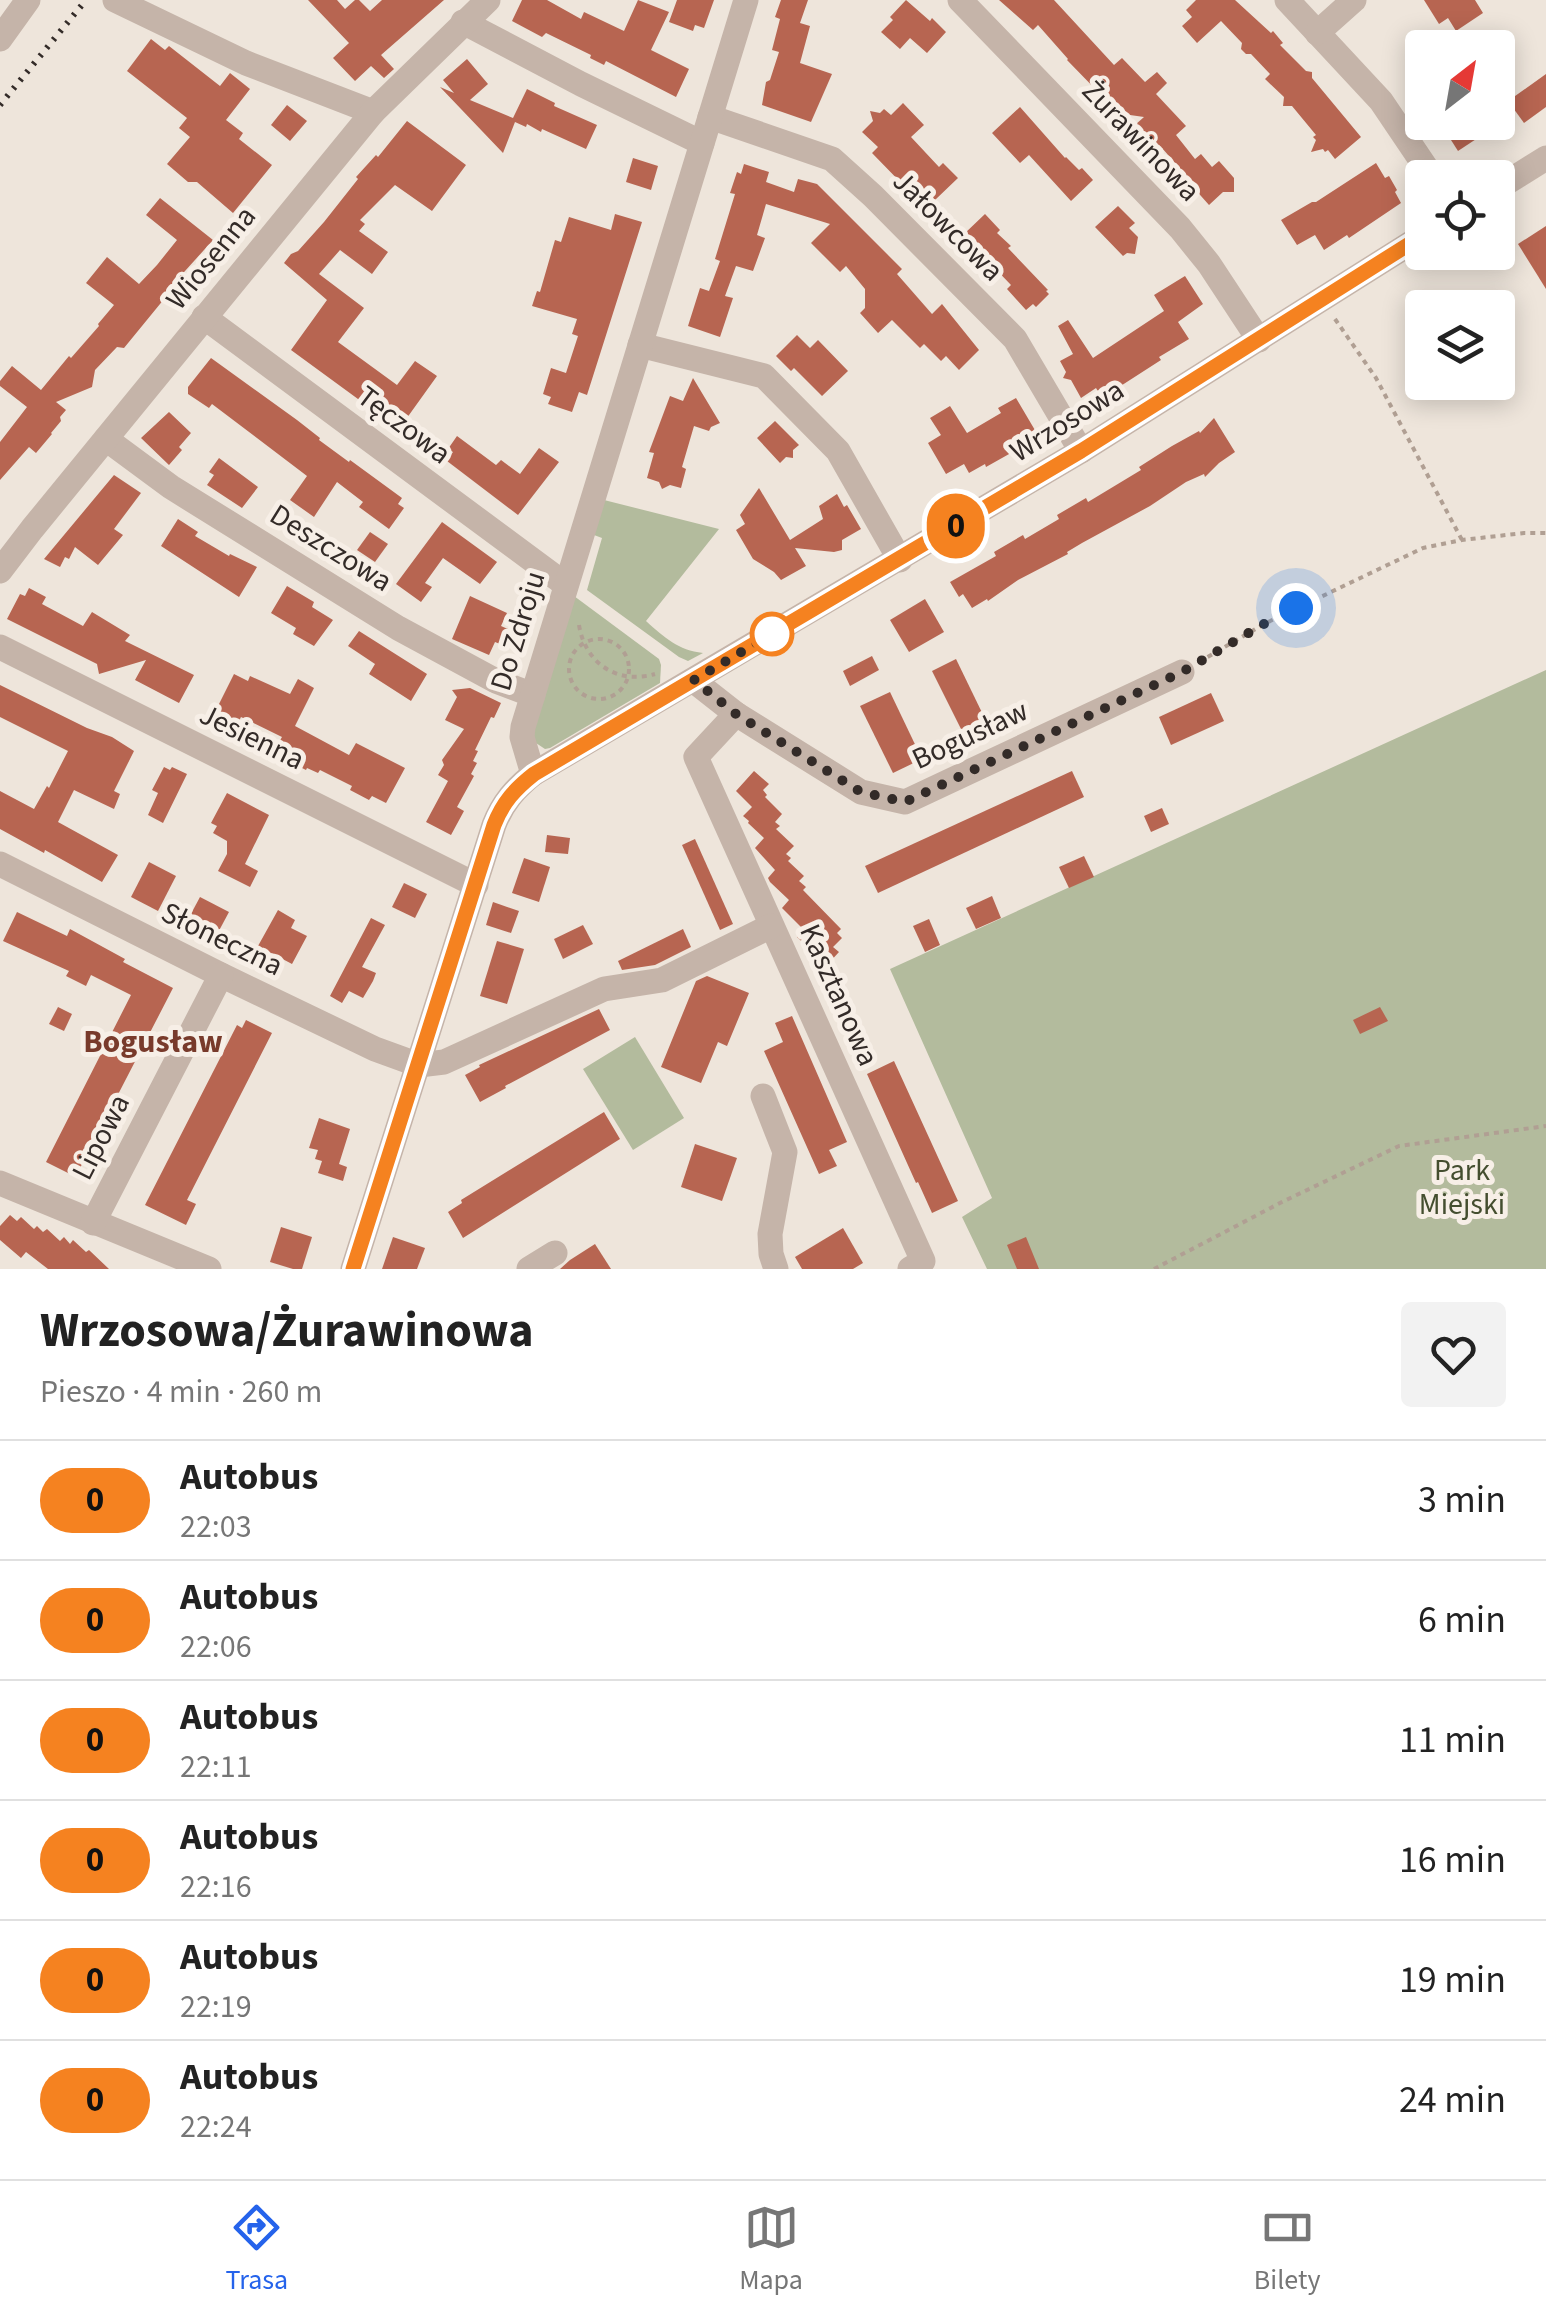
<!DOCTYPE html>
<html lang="pl">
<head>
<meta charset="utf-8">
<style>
	body { margin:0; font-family:"Source Sans 3",sans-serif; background:#f2f2f2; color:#222; height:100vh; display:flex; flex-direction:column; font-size:38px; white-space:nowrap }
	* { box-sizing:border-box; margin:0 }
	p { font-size:32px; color:#767676 }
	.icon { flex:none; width:55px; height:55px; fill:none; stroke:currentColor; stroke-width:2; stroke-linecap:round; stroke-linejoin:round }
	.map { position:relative; height:1269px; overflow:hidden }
	.panel { display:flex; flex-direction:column; background:#fff; flex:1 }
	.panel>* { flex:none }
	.badge { padding:0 20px; border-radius:32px; font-size:35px; line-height:65px }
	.needle { width:65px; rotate:31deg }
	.tools { position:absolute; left:1405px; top:30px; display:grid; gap:20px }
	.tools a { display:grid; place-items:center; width:110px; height:110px; border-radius:10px; background:#fff; box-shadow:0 5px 25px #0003; font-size:50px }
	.you { position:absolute; width:50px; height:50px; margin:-25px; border:8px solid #fff; border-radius:50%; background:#1a73e8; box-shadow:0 0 0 15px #1a73e833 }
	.map>.badge { position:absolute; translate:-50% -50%; box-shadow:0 0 0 5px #fff }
	.round { display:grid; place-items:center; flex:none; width:105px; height:105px; border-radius:10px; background:#f2f2f2 }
	.summary { display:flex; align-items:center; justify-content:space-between; height:170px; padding:0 40px }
	h1 { font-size:48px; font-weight:700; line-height:75px }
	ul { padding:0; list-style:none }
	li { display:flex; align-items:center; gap:30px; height:120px; padding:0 40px; border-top:2px solid #e0e0e0 }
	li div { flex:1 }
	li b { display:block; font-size:38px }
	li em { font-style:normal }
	li .badge { min-width:110px; font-weight:700; text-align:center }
	.menu { display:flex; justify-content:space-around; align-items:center; height:140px; border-top:2px solid #e0e0e0; background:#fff; font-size:28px; color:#767676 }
	.menu a { display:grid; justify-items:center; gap:5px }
	.menu .selected { color:#2563eb }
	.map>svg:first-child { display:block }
	.green { fill:#b3bb9d }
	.building { fill:#b76551 }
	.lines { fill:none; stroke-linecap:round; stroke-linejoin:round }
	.path { stroke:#b09f93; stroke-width:4; stroke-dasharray:5 5; stroke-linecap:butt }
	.minor { stroke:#c5b4a9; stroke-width:25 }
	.rail { stroke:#332b28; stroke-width:6; stroke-dasharray:2.5 8; stroke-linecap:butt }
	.line-casing { stroke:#fff; stroke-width:22 }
	.line { stroke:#f58220; stroke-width:15 }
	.walk { stroke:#332b28; stroke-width:10; stroke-dasharray:0 18 }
	.stop-dot { fill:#fff; stroke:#f58220; stroke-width:5 }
	.labels { text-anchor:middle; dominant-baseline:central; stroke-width:10; stroke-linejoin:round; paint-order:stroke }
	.street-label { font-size:30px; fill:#332b28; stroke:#f7efe7 }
	.park-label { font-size:30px; fill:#444e2f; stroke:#f7efe7 }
	.neighbourhood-label { font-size:32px; font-weight:bold; fill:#783a2b; stroke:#f7efe7 }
</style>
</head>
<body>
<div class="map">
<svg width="1546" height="1269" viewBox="0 0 1546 1269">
	<rect width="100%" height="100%" fill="#eee5db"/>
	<!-- green -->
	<g class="green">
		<path d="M 604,500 L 719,529 L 646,621 C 665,638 678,650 703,653 L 688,661 L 679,657 L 587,590 L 602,538 L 594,535 Z"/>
		<polygon points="574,596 659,659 661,665 660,683 550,748 545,749 536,743 533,734"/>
		<polygon points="1546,670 1546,1269 987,1269 962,1217 992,1198 890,969"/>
		<polygon points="635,1037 684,1118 633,1150 583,1069"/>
	</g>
	<!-- building -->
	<g class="building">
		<polygon points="308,0 337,0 345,9 355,0 359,0 370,11 382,0 444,0 381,55 394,69 384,78 371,66 355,81 333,58 349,43"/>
		<polygon points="522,0 547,0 581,19 584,12 624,31 638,0 669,12 651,50 689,69 676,97 606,61 604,65 590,58 591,55 546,33 542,37 512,21"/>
		<polygon points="677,0 714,0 704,28 695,25 693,31 669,22"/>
		<polygon points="781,0 808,0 800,23 810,26 800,63 832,74 811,122 762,105 766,82 770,80 779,52 772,50 780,19 775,17"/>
		<polygon points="906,0 930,21 932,18 946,32 927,53 910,38 900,49 881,32 893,20 890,17"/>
		<polygon points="999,0 1054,0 1114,65 1122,58 1145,82 1157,72 1167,83 1156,94 1186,126 1176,135 1195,159 1201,154 1212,167 1219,161 1234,178 1234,192 1223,192 1209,205 1193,187 1185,194 1172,179 1182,171 1162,148 1153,156 1140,142 1136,144 1126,133 1144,117 1109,112 1103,106 1102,96 1067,60 1068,59 1038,25 1033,30"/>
		<polygon points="1196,0 1235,0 1271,33 1273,31 1283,43 1280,45 1306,71 1312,72 1312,78 1361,137 1335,159 1328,150 1325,152 1323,149 1311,152 1316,140 1313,137 1316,135 1292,106 1283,106 1284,97 1265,79 1270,74 1251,54 1246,54 1241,49 1242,43 1221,21 1197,43 1182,26 1192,17 1186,10"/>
		<polygon points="1424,0 1475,0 1483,13 1456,31 1448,18 1439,24"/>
		<polygon points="151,39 165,50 169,46 220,86 230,73 250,89 226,120 243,133 239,139 272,165 233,213 197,182 188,182 167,164 190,137 179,128 187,118 127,71"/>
		<polygon points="467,59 488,84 470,100 513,118 527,89 555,103 554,106 597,125 586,149 542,129 541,132 527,124 526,127 515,122 503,153 440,87 454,93 443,80"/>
		<polygon points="1546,74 1546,107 1524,123 1508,101"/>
		<polygon points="903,103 924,125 911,137 939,167 943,163 958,178 935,200 918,183 909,191 872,153 878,147 862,132 873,121 870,111 880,113 884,109 891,115"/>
		<polygon points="287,105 307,121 290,141 271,125"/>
		<polygon points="1020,107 1065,158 1066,157 1079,170 1082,168 1093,180 1071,201 1029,155 1020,163 992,133"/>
		<polygon points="407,121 466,165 432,211 395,185 360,220 365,224 359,231 388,252 372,274 340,250 319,274 364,308 338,342 397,385 415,361 437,376 399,429 291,350 327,300 284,263 291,254 298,251 324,222 358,179 356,177 376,155 378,157"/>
		<polygon points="1456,122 1502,122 1458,151 1444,129"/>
		<polygon points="633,158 658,166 651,190 626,182"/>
		<polygon points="1376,163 1385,178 1389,176 1397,190 1395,192 1401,203 1349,238 1347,235 1324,250 1315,235 1297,245 1281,220 1312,202 1316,202"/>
		<polygon points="744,164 769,172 766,182 794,192 798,179 817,184 902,269 897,274 932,314 942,304 979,350 959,370 946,356 941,361 924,344 920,348 892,320 878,333 860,313 865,308 865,289 846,266 840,272 811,243 830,224 766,204 757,235 765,238 753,271 736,266 725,296 733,298 720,337 688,326 700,288 709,291 720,261 715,259 735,194 730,193 737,172 741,174"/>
		<polygon points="160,198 213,240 176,281 178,282 124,348 117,347 95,370 92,387 56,402 66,410 60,417 61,421 51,433 52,434 36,453 29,447 0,480 0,442 27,407 0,386 0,381 12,366 41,390 69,356 71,358 99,326 98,324 114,305 86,283 107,257 139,284 157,265 177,240 146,215"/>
		<polygon points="1118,206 1135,223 1129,228 1138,237 1135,254 1127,253 1123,256 1095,227"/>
		<polygon points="615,214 642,222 587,395 579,392 572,412 548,404 551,397 543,394 551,368 566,373 578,336 572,334 577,319 532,306 537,291 540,292 555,240 561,242 569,217 611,230"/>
		<polygon points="985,214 1000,230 997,233 1011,246 1008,248 1048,290 1046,291 1049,294 1036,307 1033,304 1026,310 1007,289 1011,285 963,235"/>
		<polygon points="1546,226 1546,289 1518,244"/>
		<polygon points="1185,276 1203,304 1178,322 1189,339 1159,357 1161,360 1102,398 1096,388 1081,398 1071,380 1063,378 1066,372 1060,361 1073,354 1058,326 1068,320 1093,358 1164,311 1154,295"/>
		<polygon points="797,335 810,348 818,340 848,371 822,396 794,368 791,371 776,356"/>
		<polygon points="211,358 297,420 320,438 319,440 349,462 350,460 402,498 398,504 404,508 389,529 359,507 363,502 337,482 314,517 290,500 307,476 212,404 209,408 188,394 188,387"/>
		<polygon points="693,378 720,423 711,427 709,431 694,426 682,467 686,469 681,488 670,485 662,489 659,482 647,478 654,453 649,452 670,396 683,401"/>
		<polygon points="1016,398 1039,437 986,467 985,464 969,473 964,464 946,474 928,443 941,435 930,418 950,406 967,433 1001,413 998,408"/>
		<polygon points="169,412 191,433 179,447 182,450 169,465 141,438"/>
		<polygon points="1214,418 1235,452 1219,463 1205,477 1204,474 1186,482 1150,506 1082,543 1067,552 1068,554 1018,580 988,601 987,599 972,608 963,594 959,597 950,582 996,556 994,552 1023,535 1025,539 1059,519 1057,515 1086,498 1088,502 1141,470 1139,467 1172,446 1199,431 1200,433"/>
		<polygon points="775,421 799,445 793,450 793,458 786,457 780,463 757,438"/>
		<polygon points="457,436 496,465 501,460 520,474 539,448 559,462 518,515 447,461 453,452 448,449"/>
		<polygon points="219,458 258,487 242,508 207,485 214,475 209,472"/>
		<polygon points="114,475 141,493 114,529 123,535 98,565 75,547 69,559 65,557 60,567 44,559"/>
		<polygon points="759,488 790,540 823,519 819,506 837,494 844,507 847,505 861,529 842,540 842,550 834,552 795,548 806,566 781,580 774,572 753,559 736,530 745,524 740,515"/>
		<polygon points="178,519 198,532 195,536 229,556 230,554 257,567 239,597 161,546"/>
		<polygon points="442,522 497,562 480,584 443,558 425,583 432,587 421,602 396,584"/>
		<polygon points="370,532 388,544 375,562 357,550"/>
		<polygon points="287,586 314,602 312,607 333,620 314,646 293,634 296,628 271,613"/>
		<polygon points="29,588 46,597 42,604 83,626 92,612 130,635 125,641 194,675 179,703 135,680 146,660 99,674 97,664 7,619 20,594 25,596"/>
		<polygon points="470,596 507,613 501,626 512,631 505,646 495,642 489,655 452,639"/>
		<polygon points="925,599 944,632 909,652 890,620"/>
		<polygon points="359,631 427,674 411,701 369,674 375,664 348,646"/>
		<polygon points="872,656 879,670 850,686 843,671"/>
		<polygon points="956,659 988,725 965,737 932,671"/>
		<polygon points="234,674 248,681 250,676 290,694 298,679 314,688 295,726 349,755 356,743 405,768 386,803 372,796 369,800 350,790 352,786 320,770 318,773 307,768 306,770 284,759 286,757 274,751 282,737 241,717 233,733 210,722"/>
		<polygon points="0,685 87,728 112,737 134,751 114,791 120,794 114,809 74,790 58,822 118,855 102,882 45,850 44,853 0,829 0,791 34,809 47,786 49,788 68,751 0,717"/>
		<polygon points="470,688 501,703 494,718 491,717 475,750 478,751 473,761 477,763 471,774 474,776 457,807 464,811 451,835 426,822 448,781 438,775 444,765 442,760 464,729 445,720 457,697 452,690"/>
		<polygon points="890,692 922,759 893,773 860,706"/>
		<polygon points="1211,693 1224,721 1171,745 1159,717"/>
		<polygon points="164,767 170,770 172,767 187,774 163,823 148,815 158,793 152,790"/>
		<polygon points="754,771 769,784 763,790 767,795 765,797 782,814 775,822 780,826 776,829 794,846 786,854 791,858 788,861 804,876 799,881 806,887 803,890 841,929 837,933 842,938 833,947 839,952 827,965 797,937 804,930 782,908 789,900 770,882 768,878 775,870 755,848 764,838 748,823 749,821 743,816 752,807 736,791"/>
		<polygon points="1072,771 1084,797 878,893 865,866"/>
		<polygon points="227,793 269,815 245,864 258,871 250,887 218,871 227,854 227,841 213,833 217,826 211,823"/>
		<polygon points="1162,808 1169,824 1151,832 1144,816"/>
		<polygon points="547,835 570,838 568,854 545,852"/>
		<polygon points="695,839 733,924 720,930 682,845"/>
		<polygon points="1084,856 1094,877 1069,888 1059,867"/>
		<polygon points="524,858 550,867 539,902 512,893"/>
		<polygon points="149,862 176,876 158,911 131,897"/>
		<polygon points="404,883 427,894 415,918 392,907"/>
		<polygon points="992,896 1001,918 976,929 966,908"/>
		<polygon points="200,897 229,912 214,940 185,925"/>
		<polygon points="493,902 519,911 511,933 486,925"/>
		<polygon points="278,910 295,920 291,928 307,936 292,964 258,946"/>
		<polygon points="17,912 67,936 70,929 125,959 123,962 173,988 79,1170 75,1168 72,1175 46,1162 131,995 91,975 86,986 66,976 69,971 3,941"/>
		<polygon points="371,918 385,925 362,967 376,973 373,981 363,998 349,991 342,1003 330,996"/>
		<polygon points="929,919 940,945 925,952 913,926"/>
		<polygon points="583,925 593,944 563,959 554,939"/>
		<polygon points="683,929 691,947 655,965 622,970 618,961"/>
		<polygon points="497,941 524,949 507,1004 480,996"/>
		<polygon points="707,976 749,993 727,1046 718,1042 701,1083 661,1067 696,981"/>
		<polygon points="58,1007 72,1014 64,1031 49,1024"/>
		<polygon points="1380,1007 1388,1021 1360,1034 1353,1020"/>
		<polygon points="599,1009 610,1030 505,1086 506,1088 480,1102 465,1075 480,1067 479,1065"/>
		<polygon points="792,1016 847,1142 829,1150 837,1166 819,1174 764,1051 783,1042 775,1023"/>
		<polygon points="246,1020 272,1033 187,1200 196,1204 186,1225 145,1205 237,1025 242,1028"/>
		<polygon points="894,1061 958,1201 932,1213 918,1182 916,1183 867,1074"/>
		<polygon points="604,1112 620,1139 463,1238 448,1212 462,1203 461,1200"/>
		<polygon points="319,1118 350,1129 339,1164 347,1167 343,1181 318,1173 322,1161 315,1159 318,1150 309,1148"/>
		<polygon points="695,1144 737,1158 722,1201 681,1187"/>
		<polygon points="10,1215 17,1221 21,1217 34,1229 37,1226 43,1232 47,1229 60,1241 64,1237 70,1244 73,1240 86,1252 89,1250 109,1269 48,1269 26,1252 21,1258 0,1240 0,1226"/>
		<polygon points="281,1227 312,1237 302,1269 293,1269 270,1262"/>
		<polygon points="843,1228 863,1263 853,1269 802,1269 795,1257"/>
		<polygon points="393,1237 425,1248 417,1269 382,1269"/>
		<polygon points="1026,1237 1039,1269 1017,1269 1007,1245"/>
		<polygon points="595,1244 611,1269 560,1269 570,1260"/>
	</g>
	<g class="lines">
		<!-- path -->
		<g class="path">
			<polyline points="1335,319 1376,378 1462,540"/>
			<path d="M 579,625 C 585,663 617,685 655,674"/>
			<circle cx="599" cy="669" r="30"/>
			<polyline points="1199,662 1264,624 1423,548 1462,540 1524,533 1546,533"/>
			<polyline points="1154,1269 1282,1202 1399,1146 1546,1126"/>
		</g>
		<!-- minor -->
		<g class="minor">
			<polyline points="115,0 246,63 373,112"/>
			<polyline points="960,0 1180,228 1209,264 1259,340"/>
			<polyline points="1287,0 1381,101 1433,178"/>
			<polyline points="463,22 581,84 702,143"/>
			<polyline points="1317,33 1354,0"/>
			<polyline points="0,39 28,0"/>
			<polyline points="710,117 832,159 873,196 1015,339 1081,451"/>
			<polyline points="1498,188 1546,158"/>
			<polyline points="204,317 566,585"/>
			<polyline points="640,345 764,376 838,451 900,560"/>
			<polyline points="106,439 171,487 398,628 496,681 533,695"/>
			<polyline points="0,571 32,529 373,112 488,0"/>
			<polyline points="0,647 476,885"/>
			<polyline points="694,681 736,714 861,792 905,802 1182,672"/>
			<polyline points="736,714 696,757 923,1261 910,1269"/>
			<polyline points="533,774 522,737 523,727 746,0"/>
			<polyline points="0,864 221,975 375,1049 419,1065 444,1062 604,989 662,980 771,926"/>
			<polyline points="763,1096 785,1152 770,1234 771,1254 776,1269"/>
			<polyline points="0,1183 209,1269"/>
			<polyline points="93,1223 221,975"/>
			<path d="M 353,1269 L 494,825 C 503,802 515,789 533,774 L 1081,451 L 1422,236"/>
			<polyline points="529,1269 555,1253"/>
		</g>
		<!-- rail -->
		<polyline class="rail" points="0,105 86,0"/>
	</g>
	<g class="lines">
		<!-- line casing -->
		<g class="line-casing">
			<path id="line" d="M 353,1269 L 494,825 C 503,802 515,789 534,774 L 1081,451 L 1422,236"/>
		</g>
		<!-- line -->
		<use href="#line" class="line"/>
		<!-- walk -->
		<polyline class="walk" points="772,634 694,680 736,714 861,792 905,802 1182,672 1264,624 1296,608"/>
	</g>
	<!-- markers -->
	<circle class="stop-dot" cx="772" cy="634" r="20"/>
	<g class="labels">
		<!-- street labels -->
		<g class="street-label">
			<text transform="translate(1141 141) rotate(46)">Żurawinowa</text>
			<text transform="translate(948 226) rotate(45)">Jałowcowa</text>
			<text transform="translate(211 258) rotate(-51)">Wiosenna</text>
			<text transform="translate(1067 421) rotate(-32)">Wrzosowa</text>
			<text transform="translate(404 425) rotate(37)">Tęczowa</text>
			<text transform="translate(331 548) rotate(32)">Deszczowa</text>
			<text transform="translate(518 631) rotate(-73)">Do Zdroju</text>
			<text transform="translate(970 735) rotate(-25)">Bogusław</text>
			<text transform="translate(252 737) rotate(26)">Jesienna</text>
			<text transform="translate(222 939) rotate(26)">Słoneczna</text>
			<text transform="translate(839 995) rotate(66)">Kasztanowa</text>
			<text transform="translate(101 1137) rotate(-63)">Lipowa</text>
		</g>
		<!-- park labels -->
		<g class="park-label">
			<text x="1462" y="1170">Park<tspan x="1462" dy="34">Miejski</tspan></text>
		</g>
		<!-- neighbourhood labels -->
		<g class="neighbourhood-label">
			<text x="153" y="1042">Bogusław</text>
		</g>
	</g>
</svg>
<div class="tools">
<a><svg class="needle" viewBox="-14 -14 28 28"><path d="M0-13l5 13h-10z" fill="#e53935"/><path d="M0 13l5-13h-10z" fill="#767676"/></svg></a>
<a><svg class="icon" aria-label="locate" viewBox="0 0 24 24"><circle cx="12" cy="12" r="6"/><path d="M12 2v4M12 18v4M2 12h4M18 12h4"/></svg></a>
<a><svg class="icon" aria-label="layers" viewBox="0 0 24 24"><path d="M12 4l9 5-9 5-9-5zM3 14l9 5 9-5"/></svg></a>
</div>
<div class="you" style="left:1296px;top:608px"></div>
<b class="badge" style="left:956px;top:526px;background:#f58220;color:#111">0</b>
</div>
<section class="panel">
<div class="summary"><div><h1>Wrzosowa/Żurawinowa</h1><p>Pieszo · 4 min · 260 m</p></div><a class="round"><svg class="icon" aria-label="heart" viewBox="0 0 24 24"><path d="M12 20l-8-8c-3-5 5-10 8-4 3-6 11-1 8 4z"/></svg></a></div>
<ul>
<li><span class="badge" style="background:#f58220;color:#111">0</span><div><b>Autobus</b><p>22:03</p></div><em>3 min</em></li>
<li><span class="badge" style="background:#f58220;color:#111">0</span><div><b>Autobus</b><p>22:06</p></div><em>6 min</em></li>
<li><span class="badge" style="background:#f58220;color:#111">0</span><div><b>Autobus</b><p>22:11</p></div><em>11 min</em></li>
<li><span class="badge" style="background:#f58220;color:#111">0</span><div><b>Autobus</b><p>22:16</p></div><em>16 min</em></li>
<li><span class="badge" style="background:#f58220;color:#111">0</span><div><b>Autobus</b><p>22:19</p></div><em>19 min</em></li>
<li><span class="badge" style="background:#f58220;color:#111">0</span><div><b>Autobus</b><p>22:24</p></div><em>24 min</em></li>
</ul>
</section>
<nav class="menu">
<a class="selected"><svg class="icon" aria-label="directions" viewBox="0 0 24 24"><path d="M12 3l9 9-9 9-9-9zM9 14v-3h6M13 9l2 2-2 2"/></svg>Trasa</a>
<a><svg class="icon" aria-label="map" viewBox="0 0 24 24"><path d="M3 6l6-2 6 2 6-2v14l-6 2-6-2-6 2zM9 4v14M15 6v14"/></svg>Mapa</a>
<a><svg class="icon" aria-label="tickets" viewBox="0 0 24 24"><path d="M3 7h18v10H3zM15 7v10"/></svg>Bilety</a>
</nav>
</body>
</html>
